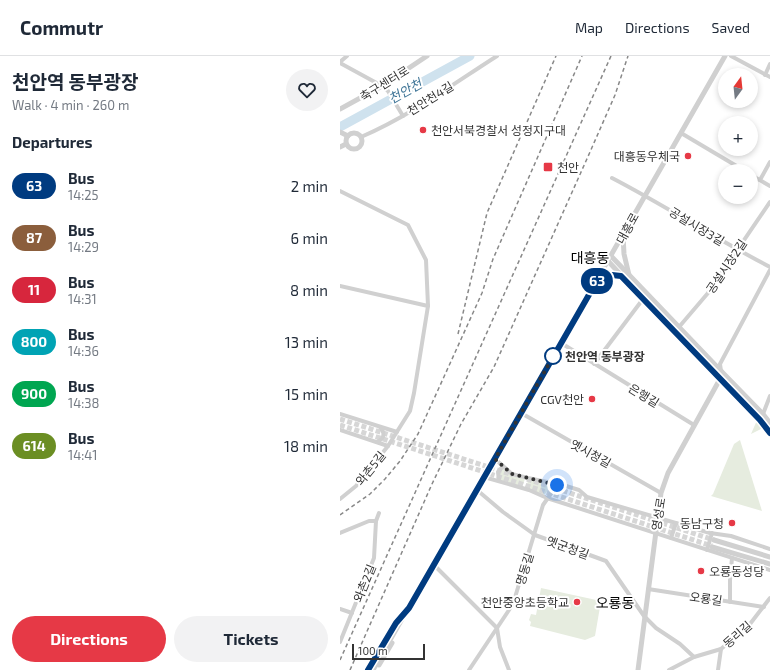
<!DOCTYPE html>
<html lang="en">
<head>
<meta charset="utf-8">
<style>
	body { margin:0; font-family:"Exo 2","Noto Sans KR",sans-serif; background:#f2f2f3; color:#1f2937; height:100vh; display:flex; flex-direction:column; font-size:15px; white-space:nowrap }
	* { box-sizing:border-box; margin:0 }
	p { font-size:13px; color:#747a83 }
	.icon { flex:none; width:22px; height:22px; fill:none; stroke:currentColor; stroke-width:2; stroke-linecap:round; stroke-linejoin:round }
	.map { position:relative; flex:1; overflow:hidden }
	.details { display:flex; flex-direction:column; background:#fff; width:340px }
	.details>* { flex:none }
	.badge { padding:0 8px; border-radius:13px; font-size:14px; line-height:26px }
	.needle { width:26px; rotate:15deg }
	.buttons { position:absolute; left:378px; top:12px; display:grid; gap:8px }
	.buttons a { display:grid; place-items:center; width:40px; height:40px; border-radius:50%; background:#fff; box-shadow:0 2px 6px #0003; font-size:20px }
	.scale { position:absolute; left:12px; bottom:10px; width:73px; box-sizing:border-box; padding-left:4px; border:2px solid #333; border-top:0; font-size:11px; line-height:14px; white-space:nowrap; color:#333; -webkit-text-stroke:3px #fff; paint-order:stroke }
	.you { position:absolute; width:20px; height:20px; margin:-10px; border:3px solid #fff; border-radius:50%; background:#1a73e8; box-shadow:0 0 0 6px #1a73e833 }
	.map>.badge { position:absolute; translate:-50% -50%; box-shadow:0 0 0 2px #fff }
	h2 { padding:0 12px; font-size:15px; line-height:36px }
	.round { display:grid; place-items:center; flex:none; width:42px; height:42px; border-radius:21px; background:#f2f2f3 }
	.head { display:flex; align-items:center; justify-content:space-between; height:68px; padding:0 12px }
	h1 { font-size:19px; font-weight:700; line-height:30px }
	.button { display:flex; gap:8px; margin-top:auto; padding:8px 12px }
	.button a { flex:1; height:46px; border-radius:24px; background:#e63946; color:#fff; font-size:16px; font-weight:700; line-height:46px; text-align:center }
	.button a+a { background:#f2f2f3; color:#1f2937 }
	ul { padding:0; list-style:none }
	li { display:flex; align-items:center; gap:12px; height:52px; padding:0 12px }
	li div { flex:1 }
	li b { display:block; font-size:15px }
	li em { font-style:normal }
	li .badge { min-width:44px; font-weight:700; text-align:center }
	header { display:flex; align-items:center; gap:24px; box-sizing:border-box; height:56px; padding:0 20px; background:#fff; border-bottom:1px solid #e0e1e3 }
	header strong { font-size:19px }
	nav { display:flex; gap:22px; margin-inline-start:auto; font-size:14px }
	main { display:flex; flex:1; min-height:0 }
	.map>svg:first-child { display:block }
	.grass { fill:#e6ecdf }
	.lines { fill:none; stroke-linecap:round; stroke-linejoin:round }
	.river { stroke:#cfe2ee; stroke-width:9 }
	.tertiary-tunnel { stroke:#d6d6d6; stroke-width:5; stroke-dasharray:5 2.5; stroke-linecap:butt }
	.minor { stroke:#d0d0d0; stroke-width:4 }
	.tertiary { stroke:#d0d0d0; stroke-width:5 }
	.rail { stroke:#888; stroke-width:1.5; stroke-dasharray:4 3; stroke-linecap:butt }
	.line-casing { stroke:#fff; stroke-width:9 }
	.line { stroke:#003b80; stroke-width:6 }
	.walk { stroke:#333; stroke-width:4; stroke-dasharray:0 7.2 }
	.poi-dot { fill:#e63946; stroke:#fff; stroke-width:1.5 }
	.stop-dot { fill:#fff; stroke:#003b80; stroke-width:2 }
	.labels { text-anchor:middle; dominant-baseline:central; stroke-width:4; stroke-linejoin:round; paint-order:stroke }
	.street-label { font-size:12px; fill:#333; stroke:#fff }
	.poi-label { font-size:12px; fill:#333; stroke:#fff; text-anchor:end }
	.stop-label { font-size:12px; font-weight:bold; fill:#333; stroke:#fff; text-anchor:start }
	.water-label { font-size:13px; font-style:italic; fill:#3f7597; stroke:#fff }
	.quarter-label { font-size:14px; fill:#000; stroke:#fff }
</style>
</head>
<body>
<header>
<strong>Commutr</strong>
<nav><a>Map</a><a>Directions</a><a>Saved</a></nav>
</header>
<main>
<section class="details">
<div class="head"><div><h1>천안역 동부광장</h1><p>Walk · 4 min · 260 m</p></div><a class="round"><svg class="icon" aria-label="heart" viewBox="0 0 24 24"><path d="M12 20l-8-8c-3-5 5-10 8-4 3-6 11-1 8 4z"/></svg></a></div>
<h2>Departures</h2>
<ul>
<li><span class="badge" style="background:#003b80;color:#fff">63</span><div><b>Bus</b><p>14:25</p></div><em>2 min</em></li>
<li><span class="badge" style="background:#8b5e3c;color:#fff">87</span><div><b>Bus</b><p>14:29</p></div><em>6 min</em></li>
<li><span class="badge" style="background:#d7263d;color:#fff">11</span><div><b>Bus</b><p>14:31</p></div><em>8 min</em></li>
<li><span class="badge" style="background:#00a3b4;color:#fff">800</span><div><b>Bus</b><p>14:36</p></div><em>13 min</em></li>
<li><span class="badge" style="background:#00a651;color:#fff">900</span><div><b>Bus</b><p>14:38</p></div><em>15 min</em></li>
<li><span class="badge" style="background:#6b8e23;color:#fff">614</span><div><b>Bus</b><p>14:41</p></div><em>18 min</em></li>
</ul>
<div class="button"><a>Directions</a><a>Tickets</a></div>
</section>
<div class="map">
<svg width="430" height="614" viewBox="0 0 430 614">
	<rect width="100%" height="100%" fill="#fff"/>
	<!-- grass -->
	<g class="grass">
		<polygon points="418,362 425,371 411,378"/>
		<polygon points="400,384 422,455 371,440 373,438 394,388"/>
		<polygon points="163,412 172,420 185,423 182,431 161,425 160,417"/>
		<polygon points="188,424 210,429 211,430 205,438 203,439 188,433 189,429 187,429"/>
		<polygon points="201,532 261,545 255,580 245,584 190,570 191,566 189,564 191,558 196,559"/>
	</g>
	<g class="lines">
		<!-- river -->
		<polyline class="river" points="0,71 130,0"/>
		<!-- tertiary-tunnel -->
		<g class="tertiary-tunnel">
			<polyline points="0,363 173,419"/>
			<polyline points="0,369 372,490"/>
			<polyline points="187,423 374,484"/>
		</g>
		<!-- minor -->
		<g class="minor">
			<polyline points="391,0 430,21"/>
			<polyline points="0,6 7,0"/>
			<polyline points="0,7 44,31 48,35 63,60"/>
			<polyline points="425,19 430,8"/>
			<polyline points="341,77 405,115"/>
			<path d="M 21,81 C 70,60 113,28 157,0"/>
			<polyline points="411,119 430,130"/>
			<path d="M 272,122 C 326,150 376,183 430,211"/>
			<polyline points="420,124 430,106"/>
			<polyline points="0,135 68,169 86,204 88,250"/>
			<polyline points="0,230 88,250 74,337 70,355 48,390 16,430 0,443"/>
			<polyline points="339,271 368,237 430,146"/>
			<polyline points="221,287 354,369"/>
			<polyline points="254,308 303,243"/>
			<polyline points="381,315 380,308 430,214"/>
			<polyline points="181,357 321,437"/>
			<polyline points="0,358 57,376"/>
			<polyline points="423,358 430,340"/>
			<polyline points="0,374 48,390"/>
			<path d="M 37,386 C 45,382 45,377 40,371"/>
			<polyline points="155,403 172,418 188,422 226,430 239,434 247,441 370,477 391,480 430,493"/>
			<polyline points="144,421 189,434 207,442 430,514"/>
			<polyline points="159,425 158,416 163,410"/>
			<polyline points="137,434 163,456 195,479 266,505 304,560 316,572 340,588 354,601"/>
			<polyline points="0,477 29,465 36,465"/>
			<polyline points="331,482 336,467"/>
			<polyline points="367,494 372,477"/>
			<polyline points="94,509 157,572 160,591 169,614"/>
			<polyline points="308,533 424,551"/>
			<polyline points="390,546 390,524 392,502"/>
			<polyline points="0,553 12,557"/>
			<polyline points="0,586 34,502 36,465 39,457"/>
			<polyline points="129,614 173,548 203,449 217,429"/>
			<polyline points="329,614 354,601 381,593 410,568 430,542"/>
			<polyline points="378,614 381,593"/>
		</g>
		<!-- tertiary -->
		<g class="tertiary">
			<polyline points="0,53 42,30 87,0"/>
			<polyline points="0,76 8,80"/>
			<circle cx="14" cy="85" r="8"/>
			<polyline points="0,91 6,88"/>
			<polyline points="283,179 284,198 289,219"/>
			<polyline points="271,200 381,315 423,358 430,367"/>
			<polyline points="268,205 331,273 420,364 430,377"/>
			<polyline points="258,223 272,219 281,220"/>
			<polyline points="374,484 430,501"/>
			<polyline points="372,491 430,508"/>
			<polyline points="39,609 52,587"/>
			<polyline points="28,614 56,567 69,552 385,0"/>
			<polyline points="33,614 62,563"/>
			<polyline points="298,614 321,437 328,417 380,323 381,315"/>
		</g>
		<!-- rail -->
		<g class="rail">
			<polyline points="118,278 147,157 216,0"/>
			<polyline points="0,459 30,438 45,423 60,405 78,378 142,237 153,203 242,0"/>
			<polyline points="0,604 271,0"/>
			<polyline points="10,614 92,428 121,368 154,311 250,96 275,39 288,0"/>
		</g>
	</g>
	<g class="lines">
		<!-- line casing -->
		<g class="line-casing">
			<polyline id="line" points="28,614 56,567 69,552 258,223 272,219 281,220 420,364 430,377"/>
		</g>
		<!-- line -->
		<use href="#line" class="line"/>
		<!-- walk -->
		<polyline class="walk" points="213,300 214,299 155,403 172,418 217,429"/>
	</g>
	<!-- markers -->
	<g class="poi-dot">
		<circle cx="83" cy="74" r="4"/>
		<circle cx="348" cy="100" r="4"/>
		<rect x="203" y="106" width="10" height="10" rx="2"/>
		<circle cx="252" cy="343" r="4"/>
		<circle cx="392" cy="467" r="4"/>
		<circle cx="361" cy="515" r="4"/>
		<circle cx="237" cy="546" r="4"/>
	</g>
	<circle class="stop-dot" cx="213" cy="300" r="8"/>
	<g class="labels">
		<!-- street labels -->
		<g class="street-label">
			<text transform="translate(44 27) rotate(-32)">축구센터로</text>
			<text transform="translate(90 42) rotate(-32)">천안천4길</text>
			<text transform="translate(357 170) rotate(31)">공설시장3길</text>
			<text transform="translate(287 172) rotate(-61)">대흥로</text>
			<text transform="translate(386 210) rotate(-56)">공설시장2길</text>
			<text transform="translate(304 339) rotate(31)">은행길</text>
			<text transform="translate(251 397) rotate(29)">옛시청길</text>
			<text transform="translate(30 412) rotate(-51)">와촌5길</text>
			<text transform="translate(318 458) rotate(-81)">영성로</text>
			<text transform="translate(228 491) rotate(20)">옛군청길</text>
			<text transform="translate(184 513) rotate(-73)">명동길</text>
			<text transform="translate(24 527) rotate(-68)">와촌2길</text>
			<text transform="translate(366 542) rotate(8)">오룡길</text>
			<text transform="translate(397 578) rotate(-41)">동리길</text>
		</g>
		<!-- poi labels -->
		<g class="poi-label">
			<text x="91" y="74" text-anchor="start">천안서북경찰서 성정지구대</text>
			<text x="340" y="100">대흥동우체국</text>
			<text x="217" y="111" text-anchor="start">천안</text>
			<text x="244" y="343">CGV천안</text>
			<text x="384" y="467">동남구청</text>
			<text x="369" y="515" text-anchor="start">오룡동성당</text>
			<text x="229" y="546">천안중앙초등학교</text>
		</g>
		<!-- stop labels -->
		<g class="stop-label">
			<text x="225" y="300">천안역 동부광장</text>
		</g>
		<!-- water labels -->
		<g class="water-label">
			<text transform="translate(65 35) rotate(-29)">천안천</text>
		</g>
		<!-- quarter labels -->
		<g class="quarter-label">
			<text x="250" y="201">대흥동</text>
			<text x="275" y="546">오룡동</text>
		</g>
	</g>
</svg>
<div class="buttons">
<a><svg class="needle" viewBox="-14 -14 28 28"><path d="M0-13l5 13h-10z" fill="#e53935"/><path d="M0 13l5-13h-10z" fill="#747a83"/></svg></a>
<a>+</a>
<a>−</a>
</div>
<div class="scale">100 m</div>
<div class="you" style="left:217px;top:429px"></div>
<b class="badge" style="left:257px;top:225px;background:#003b80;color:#fff">63</b>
</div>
</main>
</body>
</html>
